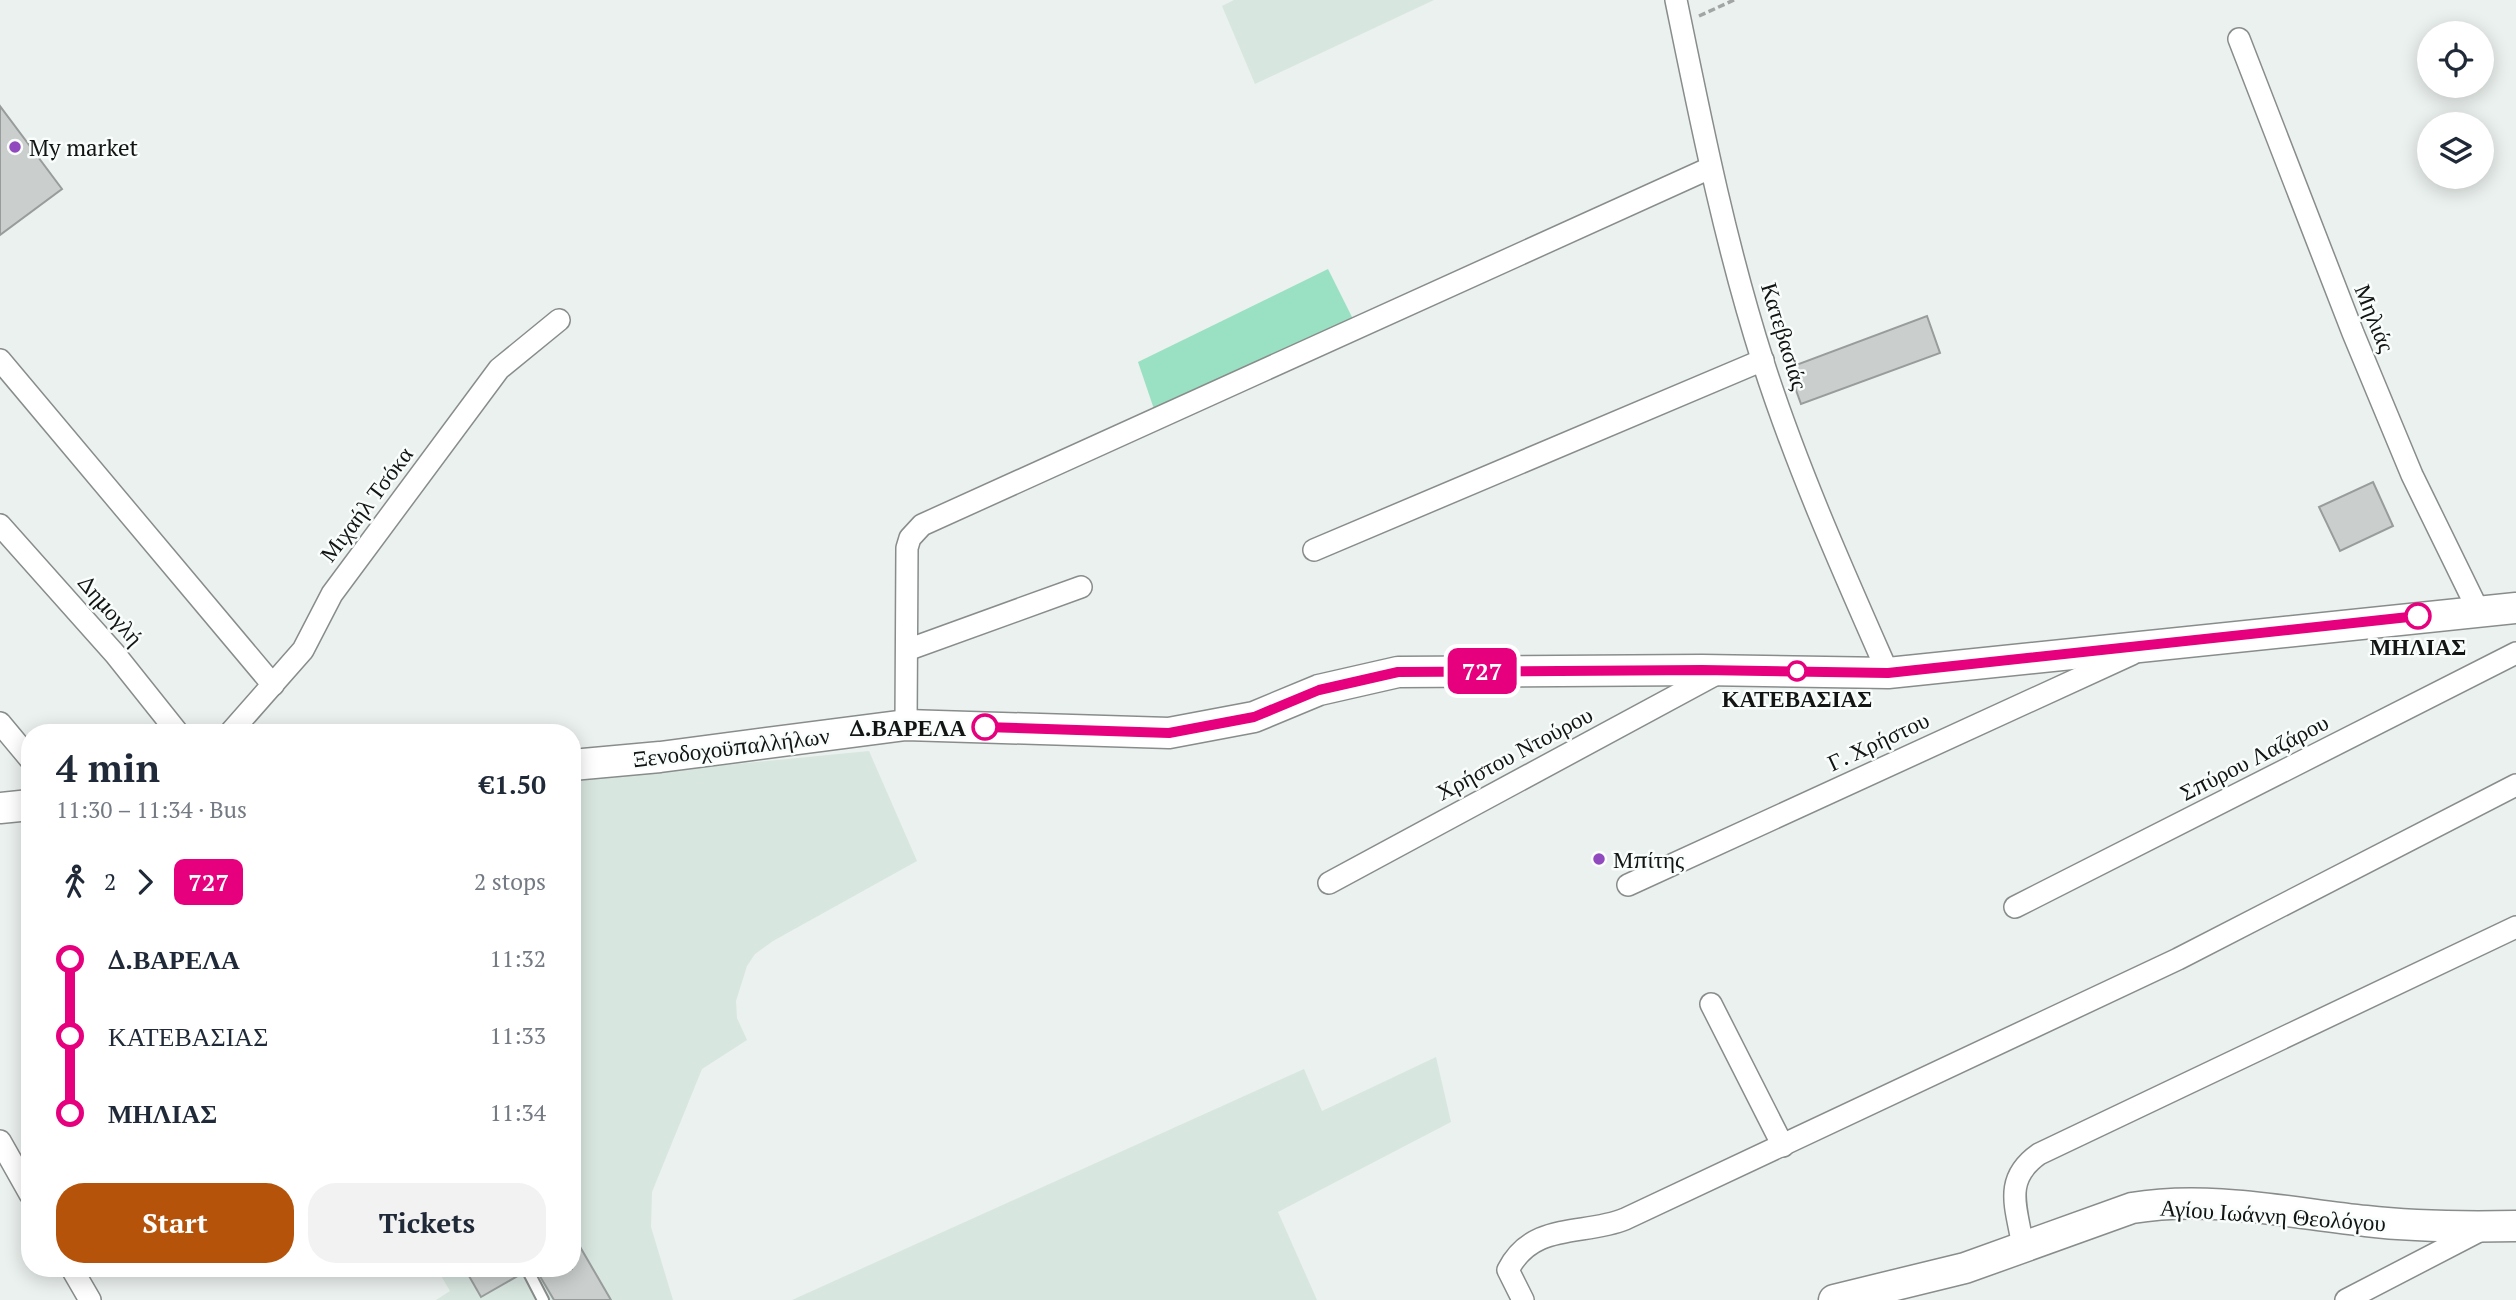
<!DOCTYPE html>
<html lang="en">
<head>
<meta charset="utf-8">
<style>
	body { margin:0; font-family:"PT Serif",serif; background:#f2f2f3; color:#1f2937; height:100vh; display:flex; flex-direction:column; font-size:26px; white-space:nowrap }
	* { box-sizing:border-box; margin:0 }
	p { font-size:23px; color:#747a83 }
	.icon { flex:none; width:38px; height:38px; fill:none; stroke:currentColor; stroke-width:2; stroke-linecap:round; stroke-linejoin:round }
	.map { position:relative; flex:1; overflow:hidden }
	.details { position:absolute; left:21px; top:724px; width:560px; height:553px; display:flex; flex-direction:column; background:#fff; border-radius:28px; box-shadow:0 4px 18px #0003 }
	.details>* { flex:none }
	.badge { padding:0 14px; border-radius:10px; font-size:24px; line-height:46px }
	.tools { position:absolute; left:2417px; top:21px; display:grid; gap:14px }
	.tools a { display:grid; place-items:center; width:77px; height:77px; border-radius:50%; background:#fff; box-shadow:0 4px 18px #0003; font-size:35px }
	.map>.badge { position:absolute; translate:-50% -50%; box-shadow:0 0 0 4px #fff }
	.legs { display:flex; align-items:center; gap:10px; height:77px; padding:0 35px; font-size:23px }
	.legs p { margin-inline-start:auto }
	.headline { display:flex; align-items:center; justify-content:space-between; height:119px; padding:0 35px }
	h1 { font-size:38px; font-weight:600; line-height:52px }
	.button { display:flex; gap:14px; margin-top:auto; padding:14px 35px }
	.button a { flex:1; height:80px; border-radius:28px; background:#b45309; color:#fff; font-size:28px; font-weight:600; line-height:80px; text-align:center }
	.button a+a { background:#f2f2f3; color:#1f2937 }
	ul { padding:0 35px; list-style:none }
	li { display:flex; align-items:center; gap:24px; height:77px; font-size:26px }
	li i { display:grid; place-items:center; width:10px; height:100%; margin:0 9px; background:currentColor }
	li i::after { content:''; width:18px; height:18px; margin:-9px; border:5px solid; border-radius:50%; background:#fff }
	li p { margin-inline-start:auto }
	li:first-child i { background:linear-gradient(#0000 50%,currentColor 0) }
	li:last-child i { background:linear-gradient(currentColor 50%,#0000 0) }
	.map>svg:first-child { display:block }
	.built { fill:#d8e6e0 }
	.green { fill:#9ae1c4 }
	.building { fill:#cacfcd; stroke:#989d9b; stroke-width:2 }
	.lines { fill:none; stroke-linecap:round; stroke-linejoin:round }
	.lane-casing { stroke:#888d8b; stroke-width:14 }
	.street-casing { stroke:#888d8b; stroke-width:24 }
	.secondary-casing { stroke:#888d8b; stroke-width:33 }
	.path { stroke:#a1a5a3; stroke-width:3.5; stroke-dasharray:7 3.5; stroke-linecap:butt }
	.lane { stroke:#fff; stroke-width:10 }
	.street { stroke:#fff; stroke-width:21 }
	.secondary { stroke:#fff; stroke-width:30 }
	.line-1-casing { stroke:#fff; stroke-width:16 }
	.line-1 { stroke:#e6007e; stroke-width:10 }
	.poi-dot { fill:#914abe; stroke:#f9fefc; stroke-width:2.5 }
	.stop-1-dot { fill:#fff; stroke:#e6007e; stroke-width:3.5 }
	.labels { text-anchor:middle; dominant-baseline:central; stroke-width:5; stroke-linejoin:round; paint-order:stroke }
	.poi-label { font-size:23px; fill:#131514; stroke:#f9fefc; text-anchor:start }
	.street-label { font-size:23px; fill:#131514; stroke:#f9fefc }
	.stop-label { font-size:23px; font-weight:bold; fill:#131514; stroke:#f9fefc }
</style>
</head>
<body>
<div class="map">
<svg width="2516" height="1300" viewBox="0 0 2516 1300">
	<rect width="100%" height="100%" fill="#ebf1ee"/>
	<!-- built -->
	<g class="built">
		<polygon points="1234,0 1434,0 1255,84 1222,6"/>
		<polygon points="869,751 917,861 773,941 755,954 747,966 736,1001 737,1018 747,1040 702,1069 652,1192 651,1227 673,1300 436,1300 450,1291 437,1269 572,1269 572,780"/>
		<polygon points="1436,1057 1451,1122 1278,1212 1317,1300 792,1300 1304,1069 1322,1111"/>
	</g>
	<!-- green -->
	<polygon class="green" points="1328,269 1354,321 1156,415 1138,362"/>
	<!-- building -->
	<g class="building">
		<polygon points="0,106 62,189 0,235"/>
		<polygon points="1927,316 1940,353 1801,404 1788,368"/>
		<polygon points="2373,482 2393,526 2340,551 2319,507"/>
		<polygon points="572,1233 611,1300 554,1300 538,1273 536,1269 572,1269"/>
		<polygon points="465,1269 519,1269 521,1274 481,1297"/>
	</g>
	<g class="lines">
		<!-- lane casing -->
		<g class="lane-casing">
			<polyline id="lane" points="527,1269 543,1300"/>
		</g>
		<!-- street casing -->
		<g class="street-casing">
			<g id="street">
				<path d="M 1676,0 C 1701,122 1725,243 1763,362 C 1797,468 1843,571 1888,673"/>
				<polyline points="2239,39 2353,333 2412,475 2478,610"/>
				<polyline points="0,360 273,685"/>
				<polyline points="0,525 115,654 178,733"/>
				<polyline points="1314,550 1763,360"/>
				<polyline points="907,650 1081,587"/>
				<polyline points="0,723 30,759"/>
				<polyline points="906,725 907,548 910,538 922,525 1710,168"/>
				<polyline points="230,733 303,650 332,594 499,369 559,320"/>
				<polyline points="1329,883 1722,671"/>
				<polyline points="1628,885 2132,654"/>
				<polyline points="2015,907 2516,653"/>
				<polyline points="1711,1004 1783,1146"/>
				<polyline points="0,1141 30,1194"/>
				<path d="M 2023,1247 C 2017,1208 2002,1180 2039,1154 L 2516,927"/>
				<polyline points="72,1269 90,1300"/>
				<path d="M 1523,1300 L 1508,1270 C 1533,1221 1584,1236 1625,1219 L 2178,959 L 2516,785"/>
				<polyline points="2346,1300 2483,1229"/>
			</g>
		</g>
		<!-- secondary casing -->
		<g class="secondary-casing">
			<g id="secondary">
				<polyline points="572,765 660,757 906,725 1169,733 1254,717 1319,690 1398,672 1702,670 1888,673 2516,608"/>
				<polyline points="0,808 30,805"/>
				<path d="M 1834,1300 L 1965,1268 L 2132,1208 C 2209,1195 2290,1213 2366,1221 C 2416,1227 2466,1227 2516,1226"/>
			</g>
		</g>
		<!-- path -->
		<polyline class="path" points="1699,16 1734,0"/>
		<!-- lane -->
		<use href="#lane" class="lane"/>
		<!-- street -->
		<use href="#street" class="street"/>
		<!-- secondary -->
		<use href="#secondary" class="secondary"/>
	</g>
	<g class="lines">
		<!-- line-1 casing -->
		<g class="line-1-casing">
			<polyline id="line-1" points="985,727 1169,733 1254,717 1319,690 1398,672 1702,670 1888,673 2418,616"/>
		</g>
		<!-- line-1 -->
		<use href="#line-1" class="line-1"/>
	</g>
	<!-- markers -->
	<g class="poi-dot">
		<circle cx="15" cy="147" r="7"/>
		<circle cx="1599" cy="859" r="7"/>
	</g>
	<g class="stop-1-dot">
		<circle cx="2418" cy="616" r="12"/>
		<circle cx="1797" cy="671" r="9"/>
		<circle cx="985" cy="727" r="12"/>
	</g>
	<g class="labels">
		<!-- poi labels -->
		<g class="poi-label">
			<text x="29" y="147">My market</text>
			<text x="1613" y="859">Μπίτης</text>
		</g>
		<!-- street labels -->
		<g class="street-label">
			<text transform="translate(2375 318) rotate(68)">Μηλιάς</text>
			<text transform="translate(1785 336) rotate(73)">Κατεβασιάς</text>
			<text transform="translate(366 504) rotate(-53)">Μιχαήλ Τσόκα</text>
			<text transform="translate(111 610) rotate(49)">Δημογλή</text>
			<text transform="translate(1878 741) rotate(-25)">Γ. Χρήστου</text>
			<text transform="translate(731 747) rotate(-7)">Ξενοδοχοϋπαλλήλων</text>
			<text transform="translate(1514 753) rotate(-28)">Χρήστου Ντούρου</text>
			<text transform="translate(2254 757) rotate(-27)">Σπύρου Λαζάρου</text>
			<text transform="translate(2273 1215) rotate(4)">Αγίου Ιωάννη Θεολόγου</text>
		</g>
		<!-- stop labels -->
		<g class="stop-label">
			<text x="2418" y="646">ΜΗΛΙΑΣ</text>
			<text x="1797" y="698">ΚΑΤΕΒΑΣΙΑΣ</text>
			<text x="966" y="727" text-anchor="end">Δ.ΒΑΡΕΛΑ</text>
		</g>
	</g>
</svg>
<div class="tools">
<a><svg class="icon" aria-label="locate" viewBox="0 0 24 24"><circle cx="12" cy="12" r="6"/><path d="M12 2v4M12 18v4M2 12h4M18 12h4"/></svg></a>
<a><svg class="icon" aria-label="layers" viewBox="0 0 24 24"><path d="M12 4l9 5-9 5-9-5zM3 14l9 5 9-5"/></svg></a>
</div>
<b class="badge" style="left:1482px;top:671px;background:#e6007e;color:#fff">727</b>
<section class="details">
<div class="headline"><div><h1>4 min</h1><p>11:30 – 11:34 · Bus</p></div><b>€1.50</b></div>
<div class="legs"><svg class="icon" aria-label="walk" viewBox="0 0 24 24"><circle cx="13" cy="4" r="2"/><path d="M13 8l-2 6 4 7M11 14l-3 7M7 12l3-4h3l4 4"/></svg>2<svg class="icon" aria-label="forward" viewBox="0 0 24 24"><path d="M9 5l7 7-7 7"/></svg><b class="badge" style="background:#e6007e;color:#fff">727</b><p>2 stops</p></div>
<ul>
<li><i style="color:#e6007e"></i><b>Δ.ΒΑΡΕΛΑ</b><p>11:32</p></li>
<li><i style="color:#e6007e"></i><span>ΚΑΤΕΒΑΣΙΑΣ</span><p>11:33</p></li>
<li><i style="color:#e6007e"></i><b>ΜΗΛΙΑΣ</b><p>11:34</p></li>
</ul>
<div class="button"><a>Start</a><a>Tickets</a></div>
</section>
</div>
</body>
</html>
